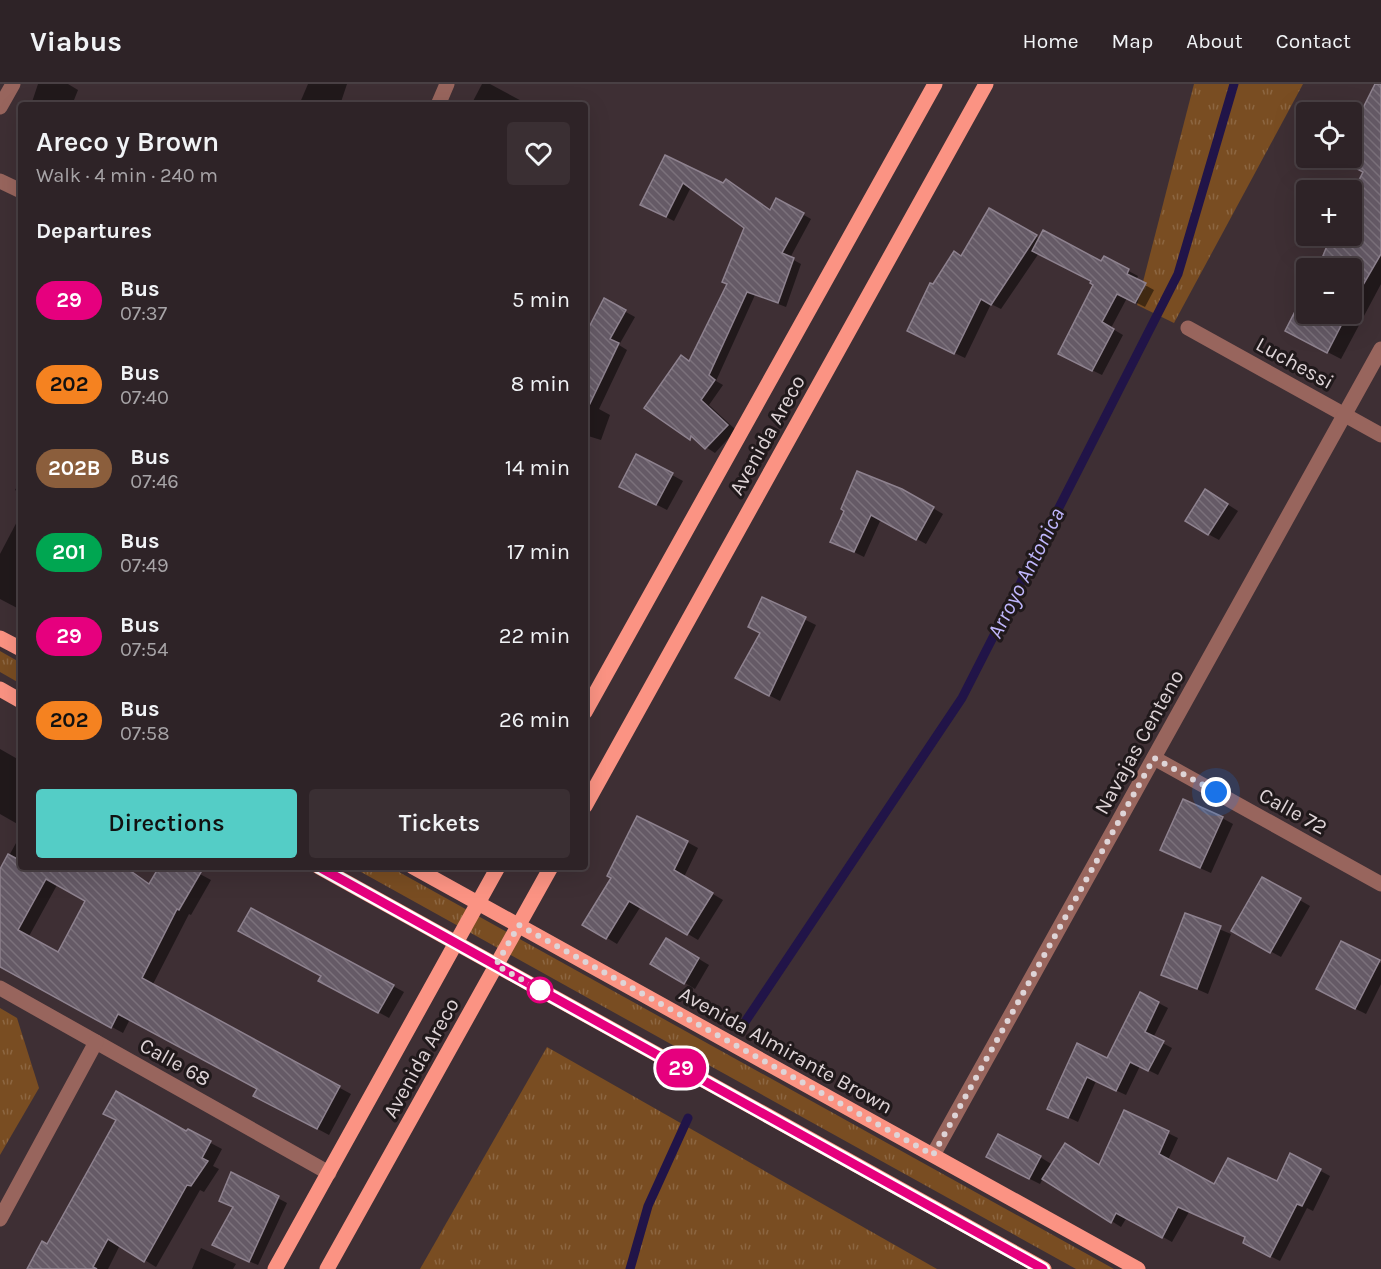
<!DOCTYPE html>
<html lang="en">
<head>
<meta charset="utf-8">
<style>
	body { margin:0; font-family:Karla,sans-serif; background:#3a2f33; color:#f1f3f6; height:100vh; display:flex; flex-direction:column; font-size:22px; white-space:nowrap }
	* { box-sizing:border-box; margin:0 }
	p { font-size:20px; color:#a7a4a7 }
	.icon { flex:none; width:33px; height:33px; fill:none; stroke:currentColor; stroke-width:2; stroke-linecap:round; stroke-linejoin:round }
	.map { position:relative; flex:1; overflow:hidden }
	.panel { position:absolute; left:18px; top:18px; width:570px; height:768px; display:flex; flex-direction:column; background:#2e2327; border-radius:6px; box-shadow:0 6px 24px #0002,0 0 0 2px #494044 }
	.panel>* { flex:none }
	.badge { padding:0 12px; border-radius:20px; font-size:21px; line-height:39px }
	.tools { position:absolute; left:1296px; top:18px; display:grid; gap:12px }
	.tools a { display:grid; place-items:center; width:66px; height:66px; border-radius:6px; background:#2e2327; box-shadow:0 6px 24px #0002,0 0 0 2px #494044; font-size:30px }
	.you { position:absolute; width:30px; height:30px; margin:-15px; border:4px solid #fff; border-radius:50%; background:#1a73e8; box-shadow:0 0 0 9px #1a73e833 }
	.map>.badge { position:absolute; translate:-50% -50%; box-shadow:0 0 0 3px #fff }
	h2 { padding:0 18px; font-size:22px; line-height:54px }
	.round { display:grid; place-items:center; flex:none; width:63px; height:63px; border-radius:6px; background:#3a2f33 }
	.headline { display:flex; align-items:center; justify-content:space-between; height:102px; padding:0 18px }
	h1 { font-size:28px; font-weight:600; line-height:45px }
	.action { display:flex; gap:12px; margin-top:auto; padding:12px 18px }
	.action a { flex:1; height:69px; border-radius:6px; background:#54cdc6; color:#111; font-size:24px; font-weight:600; line-height:69px; text-align:center }
	.action a+a { background:#3a2f33; color:#f1f3f6 }
	ul { padding:0; list-style:none }
	li { display:flex; align-items:center; gap:18px; height:84px; padding:0 18px }
	li div { flex:1 }
	li b { display:block; font-size:22px }
	li em { font-style:normal }
	li .badge { min-width:66px; font-weight:700; text-align:center }
	header { display:flex; align-items:center; gap:36px; box-sizing:border-box; height:84px; padding:0 30px; background:#2e2327; border-bottom:2px solid #494044 }
	header strong { font-size:28px }
	nav { display:flex; gap:33px; margin-inline-start:auto; font-size:21px }
	.map>svg:first-child { display:block }
	.grass { fill:url(#grass-tufts) }
	.shadow { fill:#0007; fill-rule:evenodd }
	.lines { fill:none; stroke-linecap:round; stroke-linejoin:round }
	.stream { stroke:#211448; stroke-width:9 }
	.building { fill:url(#building-back-hatch); stroke:#8e828f; stroke-width:1.5; fill-rule:evenodd }
	.minor { stroke:#98655d; stroke-width:15 }
	.major { stroke:#fb9383; stroke-width:15 }
	.line-casing { stroke:#fff; stroke-width:14 }
	.line { stroke:#e6007e; stroke-width:9 }
	.walk { stroke:#ded4d7; stroke-width:6; stroke-dasharray:0 10.8 }
	.stop-dot { fill:#fff; stroke:#e6007e; stroke-width:3 }
	.labels { text-anchor:middle; dominant-baseline:central; stroke-width:6; stroke-linejoin:round; paint-order:stroke }
	.street-label { font-size:21px; fill:#ded4d7; stroke:#20191b }
	.water-label { font-size:22px; font-style:italic; fill:#bfb6fc; stroke:#20191b }
</style>
</head>
<body>
<header>
<strong>Viabus</strong>
<nav><a>Home</a><a>Map</a><a>About</a><a>Contact</a></nav>
</header>
<div class="map">
<svg width="1381" height="1185" viewBox="0 0 1381 1185">
	<defs>
		<pattern id="grass-tufts" width="24" height="20" patternUnits="userSpaceOnUse" patternTransform="scale(1.5)"><rect width="24" height="20" fill="#794d22"/><path d="M3 7l-1-3M5 7V3M7 7l1-3M15 17l-1-3M17 17v-4M19 17l1-3" fill="none" stroke="#8c6641"/></pattern>
		<pattern id="building-back-hatch" width="6" height="6" patternUnits="userSpaceOnUse" patternTransform="scale(1.5)"><rect width="6" height="6" fill="#655a66"/><path d="M-1 5l2 2M0 0l6 6M5-1l2 2" fill="none" stroke="#7b717b"/></pattern>
	</defs>
	<rect width="100%" height="100%" fill="#3e2f34"/>
	<!-- grass -->
	<g class="grass">
		<polygon points="1194,0 1303,0 1174,239 1137,221"/>
		<polygon points="0,567 21,579 21,600 0,588"/>
		<polygon points="352,783 390,783 1114,1185 1076,1185"/>
		<polygon points="0,924 17,934 39,1004 0,1071"/>
		<polygon points="547,963 937,1185 420,1185"/>
	</g>
	<!-- shadow -->
	<g class="shadow">
		<polygon points="38,0 68,0 78,6 72,21 31,21"/>
		<polygon points="308,0 347,0 340,21 299,21"/>
		<polygon points="482,0 490,0 529,21 471,21"/>
		<polygon points="1376,2 1381,4 1381,200 1341,275 1287,247 1306,209 1306,230 1352,230 1352,184 1319,184 1332,152 1352,152 1352,114 1365,88 1339,74 1352,74 1352,49"/>
		<polygon points="665,73 771,128 777,116 811,135 790,174 801,180 786,223 755,211 716,297 723,301 709,321 736,346 715,369 646,324 690,279 728,200 745,143 691,103 674,137 650,125"/>
		<polygon points="989,126 1040,155 1102,179 1104,174 1138,192 1136,196 1154,206 1145,223 1127,214 1111,244 1123,251 1102,291 1069,275 1095,200 1093,197 1039,169 1001,225 991,220 965,274 919,252 933,202 961,173"/>
		<polygon points="604,216 635,233 619,261 627,266 599,325 610,331 601,356 585,351 585,236 591,239"/>
		<polygon points="672,391 683,397 667,426 632,408"/>
		<polygon points="21,396 21,409 15,406"/>
		<polygon points="902,406 943,430 926,460 881,435 864,473 832,457"/>
		<polygon points="1216,413 1238,427 1219,456 1208,450"/>
		<polygon points="21,430 21,526 0,515 0,470"/>
		<polygon points="763,515 816,541 780,617 748,600 761,549"/>
		<polygon points="0,665 21,677 21,742 0,730"/>
		<polygon points="1222,734 1233,740 1211,789 1173,772"/>
		<path d="M 21,750 L 21,783 L 125,783 L 150,801 L 160,783 L 187,783 L 211,796 L 191,831 L 189,830 L 152,902 L 351,1010 L 329,1051 L 267,1018 L 259,1005 L 130,935 L 123,949 L 0,882 L 0,788 ZM 57,801 L 87,817 L 58,870 L 28,854 Z"/>
		<polygon points="687,758 698,764 684,793 723,816 698,856 641,822 617,860 584,840"/>
		<polygon points="1263,795 1310,822 1281,873 1233,847"/>
		<polygon points="1185,831 1231,850 1208,910 1162,890"/>
		<polygon points="667,856 709,881 695,905 652,879"/>
		<polygon points="1341,859 1381,879 1381,900 1366,930 1328,911"/>
		<polygon points="331,902 393,902 404,908 389,934"/>
		<polygon points="1141,910 1168,924 1153,954 1172,964 1158,991 1140,982 1126,1011 1096,997 1078,1038 1049,1024 1107,976"/>
		<polygon points="1125,1028 1178,1054 1168,1076 1215,1102 1277,1099 1291,1071 1330,1092 1313,1127 1307,1124 1280,1177 1254,1164 1247,1154 1189,1128 1172,1158 1127,1133 1121,1143 1043,1094 1040,1100 998,1079 1040,1073 1053,1081 1100,1082"/>
		<polygon points="118,1036 187,1049 188,1047 222,1065 213,1082 219,1085 204,1108 200,1106 156,1183 120,1161 108,1185 29,1185 48,1162"/>
		<polygon points="232,1090 287,1119 258,1181 223,1166 235,1123"/>
		<polygon points="201,1164 236,1180 233,1185 192,1185"/>
	</g>
	<g class="lines">
		<!-- stream -->
		<g class="stream">
			<polyline points="743,941 962,614 1178,190 1234,0"/>
			<polyline points="630,1185 648,1122 688,1034"/>
		</g>
	</g>
	<!-- building -->
	<g class="building">
		<polygon points="1375,0 1381,0 1381,170 1352,220 1352,184 1318,184 1331,152 1352,152 1352,110 1363,88 1352,82 1352,46"/>
		<polygon points="665,71 723,99 726,95 770,126 776,114 804,129 782,169 794,174 778,219 747,208 709,291 715,296 701,316 728,341 705,365 691,352 690,356 644,324 681,271 689,277 727,200 722,198 744,144 683,99 666,133 640,121"/>
		<polygon points="989,124 1037,151 991,221 981,215 954,270 907,247 930,199 933,200 954,167 961,172"/>
		<polygon points="1043,146 1101,177 1104,172 1129,185 1127,190 1146,199 1135,219 1117,210 1102,238 1114,245 1092,287 1058,270 1093,201 1090,199 1091,197 1032,167"/>
		<polygon points="1306,206 1306,230 1347,230 1327,269 1285,247"/>
		<polygon points="604,214 626,226 610,255 619,259 585,330 585,243 588,245"/>
		<polygon points="636,370 673,389 656,421 619,403"/>
		<polygon points="857,387 902,405 934,423 916,456 871,431 854,468 830,458 844,427 841,425"/>
		<polygon points="1205,405 1228,420 1208,451 1185,437"/>
		<polygon points="762,513 806,533 769,612 735,594 760,549 748,543"/>
		<polygon points="1183,715 1223,733 1200,784 1160,766"/>
		<polygon points="637,732 688,757 674,786 713,809 687,851 629,817 606,855 582,841 611,794 607,792"/>
		<path d="M 8,770 L 21,777 L 21,783 L 125,783 L 149,800 L 159,783 L 204,783 L 179,826 L 177,825 L 142,894 L 340,1002 L 317,1045 L 253,1012 L 257,1005 L 118,930 L 111,944 L 0,883 L 0,785 ZM 46,795 L 85,817 L 58,868 L 18,846 Z"/>
		<polygon points="1262,793 1301,814 1270,869 1231,847"/>
		<polygon points="251,824 394,901 378,929 318,897 321,892 238,847"/>
		<polygon points="1185,829 1221,842 1197,905 1161,891"/>
		<polygon points="666,854 699,874 684,900 650,880"/>
		<polygon points="1341,857 1380,876 1355,925 1316,905"/>
		<polygon points="1140,908 1159,918 1145,948 1164,957 1148,987 1130,978 1116,1007 1087,993 1068,1034 1047,1025 1077,959 1107,974"/>
		<polygon points="116,1007 186,1047 188,1045 211,1057 202,1074 208,1077 191,1102 187,1101 144,1178 108,1155 93,1183 97,1185 27,1185 42,1157 47,1160 116,1036 103,1030"/>
		<polygon points="1124,1026 1169,1047 1159,1070 1214,1100 1228,1074 1277,1097 1290,1069 1321,1085 1302,1122 1297,1120 1270,1173 1243,1159 1245,1153 1178,1123 1162,1154 1116,1129 1111,1139 1042,1095 1065,1059 1099,1081"/>
		<polygon points="998,1050 1041,1072 1029,1095 986,1073"/>
		<polygon points="231,1088 279,1112 249,1178 212,1161 233,1123 219,1117"/>
	</g>
	<g class="lines">
		<!-- minor -->
		<g class="minor">
			<polyline points="438,21 447,0"/>
			<polyline points="0,23 13,0"/>
			<polyline points="0,97 21,107"/>
			<polyline points="1188,244 1381,351"/>
			<polyline points="1154,674 1381,800"/>
			<polyline points="0,904 329,1089"/>
			<polyline points="933,1071 1381,265"/>
			<polyline points="0,1135 96,958"/>
		</g>
		<!-- major -->
		<g class="major">
			<polyline points="0,554 21,565"/>
			<polyline points="0,605 21,617"/>
			<polyline points="585,628 935,0"/>
			<polyline points="585,722 986,0"/>
			<polyline points="319,783 1044,1185"/>
			<polyline points="413,783 1138,1185"/>
			<polyline points="275,1185 498,783"/>
			<polyline points="327,1185 551,783"/>
		</g>
	</g>
	<g class="lines">
		<!-- line casing -->
		<g class="line-casing">
			<polyline id="line" points="319,783 1043,1185"/>
		</g>
		<!-- line -->
		<use href="#line" class="line"/>
		<!-- walk -->
		<polyline class="walk" points="540,906 496,881 519,841 933,1071 1154,674 1216,708"/>
	</g>
	<!-- markers -->
	<circle class="stop-dot" cx="540" cy="906" r="12"/>
	<g class="labels">
		<!-- street labels -->
		<g class="street-label">
			<text transform="translate(1295 279) rotate(29)">Luchessi</text>
			<text transform="translate(767 351) rotate(-61)">Avenida Areco</text>
			<text transform="translate(1139 658) rotate(-61)">Navajas Centeno</text>
			<text transform="translate(1293 727) rotate(29)">Calle 72</text>
			<text transform="translate(786 966) rotate(29)">Avenida Almirante Brown</text>
			<text transform="translate(421 974) rotate(-61)">Avenida Areco</text>
			<text transform="translate(175 978) rotate(29)">Calle 68</text>
		</g>
		<!-- water labels -->
		<g class="water-label">
			<text transform="translate(1026 489) rotate(-63)">Arroyo Antonica</text>
		</g>
	</g>
</svg>
<div class="tools">
<a><svg class="icon" aria-label="locate" viewBox="0 0 24 24"><circle cx="12" cy="12" r="6"/><path d="M12 2v4M12 18v4M2 12h4M18 12h4"/></svg></a>
<a>+</a>
<a>−</a>
</div>
<div class="you" style="left:1216px;top:708px"></div>
<b class="badge" style="left:681px;top:984px;background:#e6007e;color:#fff">29</b>
<section class="panel">
<div class="headline"><div><h1>Areco y Brown</h1><p>Walk · 4 min · 240 m</p></div><a class="round"><svg class="icon" aria-label="heart" viewBox="0 0 24 24"><path d="M12 20l-8-8c-3-5 5-10 8-4 3-6 11-1 8 4z"/></svg></a></div>
<h2>Departures</h2>
<ul>
<li><span class="badge" style="background:#e6007e;color:#fff">29</span><div><b>Bus</b><p>07:37</p></div><em>5 min</em></li>
<li><span class="badge" style="background:#f58220;color:#111">202</span><div><b>Bus</b><p>07:40</p></div><em>8 min</em></li>
<li><span class="badge" style="background:#8b5e3c;color:#fff">202B</span><div><b>Bus</b><p>07:46</p></div><em>14 min</em></li>
<li><span class="badge" style="background:#00a651;color:#fff">201</span><div><b>Bus</b><p>07:49</p></div><em>17 min</em></li>
<li><span class="badge" style="background:#e6007e;color:#fff">29</span><div><b>Bus</b><p>07:54</p></div><em>22 min</em></li>
<li><span class="badge" style="background:#f58220;color:#111">202</span><div><b>Bus</b><p>07:58</p></div><em>26 min</em></li>
</ul>
<div class="action"><a>Directions</a><a>Tickets</a></div>
</section>
</div>
</body>
</html>
